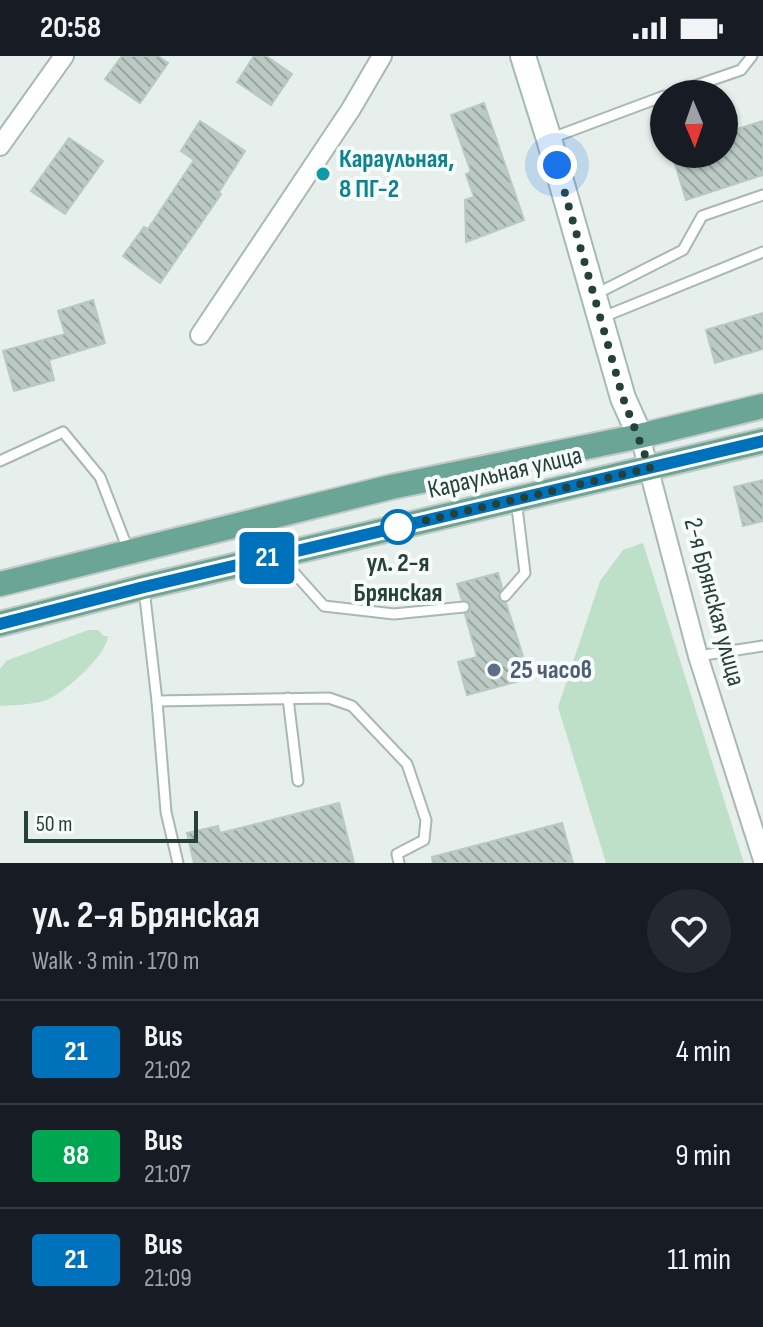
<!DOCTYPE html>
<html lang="en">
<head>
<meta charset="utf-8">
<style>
	body { margin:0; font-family:"Sofia Sans Condensed",sans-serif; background:#242831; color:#f1f3f6; height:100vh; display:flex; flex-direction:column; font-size:30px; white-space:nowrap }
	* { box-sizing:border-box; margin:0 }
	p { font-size:26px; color:#9ea1a6 }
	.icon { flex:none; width:44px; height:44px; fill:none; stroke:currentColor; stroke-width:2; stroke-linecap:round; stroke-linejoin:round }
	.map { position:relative; height:807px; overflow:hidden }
	.panel { display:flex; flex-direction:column; background:#171b24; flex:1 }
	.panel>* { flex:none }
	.badge { padding:0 16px; border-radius:6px; font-size:28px; line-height:52px }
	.needle { width:52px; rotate:178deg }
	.buttons { position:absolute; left:650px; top:24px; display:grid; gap:16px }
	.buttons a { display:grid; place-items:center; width:88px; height:88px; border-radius:50%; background:#171b24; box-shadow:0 2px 6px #0004; font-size:40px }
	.scale { position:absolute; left:24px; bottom:20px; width:174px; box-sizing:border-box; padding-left:8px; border:4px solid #24423a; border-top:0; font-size:22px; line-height:28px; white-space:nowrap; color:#24423a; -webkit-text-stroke:6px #f7fbf9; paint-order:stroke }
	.you { position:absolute; width:40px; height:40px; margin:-20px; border:6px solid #fff; border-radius:50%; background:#1a73e8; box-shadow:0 0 0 12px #1a73e833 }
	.map>.badge { position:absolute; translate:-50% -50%; box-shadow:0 0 0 4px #fff }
	.round { display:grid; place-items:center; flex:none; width:84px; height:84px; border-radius:42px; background:#242831 }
	.overview { display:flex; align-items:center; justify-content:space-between; height:136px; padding:0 32px }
	h1 { font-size:38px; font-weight:700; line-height:60px }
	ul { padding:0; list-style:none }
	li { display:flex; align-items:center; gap:24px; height:104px; padding:0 32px; border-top:2px solid #363941 }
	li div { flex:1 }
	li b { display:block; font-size:30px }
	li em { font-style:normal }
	li .badge { min-width:88px; font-weight:700; text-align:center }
	.status { display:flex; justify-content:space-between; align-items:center; height:56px; padding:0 40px; background:#171b24; direction:ltr }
	.status svg { height:22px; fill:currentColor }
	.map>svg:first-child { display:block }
	.grass { fill:#bfe0c8 }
	.building { fill:url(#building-back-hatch); stroke:#b8c9c2; stroke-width:2 }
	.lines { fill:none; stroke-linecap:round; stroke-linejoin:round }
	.lane-casing { stroke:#a8b8b2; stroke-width:13 }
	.street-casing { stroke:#a8b8b2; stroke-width:22 }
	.secondary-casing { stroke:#a4bbb3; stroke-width:28 }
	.primary-casing { stroke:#c2cac8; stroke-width:28 }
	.lane { stroke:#fff; stroke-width:9 }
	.street { stroke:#fff; stroke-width:18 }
	.secondary { stroke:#fff; stroke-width:24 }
	.primary { stroke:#6aa596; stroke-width:24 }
	.line-casing { stroke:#fff; stroke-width:18 }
	.line { stroke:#0072bc; stroke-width:12 }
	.walk { stroke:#24423a; stroke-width:8; stroke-dasharray:0 14.4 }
	.culture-dot { fill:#0f9aa8; stroke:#f7fbf9; stroke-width:3 }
	.stop-dot { fill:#fff; stroke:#0072bc; stroke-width:4 }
	.service-dot { fill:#5c6f8a; stroke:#f7fbf9; stroke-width:3 }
	.labels { text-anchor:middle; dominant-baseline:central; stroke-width:8; stroke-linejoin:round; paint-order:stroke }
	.culture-label { font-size:26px; font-weight:bold; fill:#0d838f; stroke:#f7fbf9; text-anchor:start }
	.street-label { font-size:26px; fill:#24423a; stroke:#f7fbf9 }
	.stop-label { font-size:26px; font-weight:bold; fill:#24423a; stroke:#f7fbf9 }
	.service-label { font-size:26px; font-weight:bold; fill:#4e5e75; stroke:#f7fbf9; text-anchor:start }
</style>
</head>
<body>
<div class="status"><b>20:58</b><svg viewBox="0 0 49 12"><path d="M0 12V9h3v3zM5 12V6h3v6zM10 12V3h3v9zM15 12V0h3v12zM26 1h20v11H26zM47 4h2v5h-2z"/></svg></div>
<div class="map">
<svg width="763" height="807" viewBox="0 0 763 807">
	<defs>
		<pattern id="building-back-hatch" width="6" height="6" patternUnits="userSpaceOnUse" patternTransform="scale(2)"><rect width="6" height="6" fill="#bbcac4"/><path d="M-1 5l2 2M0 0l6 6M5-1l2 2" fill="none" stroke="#98a6a0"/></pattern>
	</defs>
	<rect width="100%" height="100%" fill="#e6efeb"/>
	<!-- grass -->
	<g class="grass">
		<polygon points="643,487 744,807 606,807 558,651 600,525 623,494"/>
		<path d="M 88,574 L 98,574 L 104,580 L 108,580 C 107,599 63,639 44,645 C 30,649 14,649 0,650 L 0,613 L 6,605 Z"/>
	</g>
	<!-- building -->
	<g class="building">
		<polygon points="122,0 158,0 168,7 140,47 105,23"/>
		<polygon points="254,0 266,0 292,18 271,49 237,26"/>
		<polygon points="484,47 524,164 466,186 465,144 474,141 466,118 471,116 451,59"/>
		<polygon points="200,65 245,95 219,136 221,138 160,227 123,200 144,171 148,173 194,104 181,95"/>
		<polygon points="763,65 763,119 686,144 672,98 724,98 724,77"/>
		<polygon points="69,82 103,105 65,158 31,135"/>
		<polygon points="93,244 105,287 49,304 54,324 14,335 3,295 65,278 58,255"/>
		<polygon points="763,257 763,293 715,307 706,274"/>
		<polygon points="763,424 763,465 743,470 734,431"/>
		<polygon points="498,517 502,532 498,542 501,546 506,547 530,622 467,639 458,606 477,601 465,558 470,555 471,550 468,545 462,544 457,528"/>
		<polygon points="339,747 354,807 194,807 187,777 218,770 220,777"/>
		<polygon points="562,767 573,807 433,807 432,801"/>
	</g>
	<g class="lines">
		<!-- lane casing -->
		<g class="lane-casing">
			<g id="lane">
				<polyline points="671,38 741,14 752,0"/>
				<polyline points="549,83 664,40"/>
				<polyline points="594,239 683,194 702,160 763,139"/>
				<polyline points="603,261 763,196"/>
				<polyline points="0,405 63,376 100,421 129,496"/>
				<polyline points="281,502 324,550 394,558 464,551"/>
				<polyline points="144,533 157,645 166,756 178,807"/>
				<polyline points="505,540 525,517 516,443"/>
				<polyline points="698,600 763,590"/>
				<polyline points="288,642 298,725"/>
				<polyline points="157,645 329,642 352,650 407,708 426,764 424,784 397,798 399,807"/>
			</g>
		</g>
		<!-- street casing -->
		<g class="street-casing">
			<g id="street">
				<polyline points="0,90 64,0"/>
				<polyline points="200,279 351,53 382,0"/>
				<polyline points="640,380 698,600 763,804"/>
			</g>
		</g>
		<!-- secondary casing -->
		<g class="secondary-casing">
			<polyline id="secondary" points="523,0 549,83 623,342 640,380"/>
		</g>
		<!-- primary casing -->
		<g class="primary-casing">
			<g id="primary">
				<polyline points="0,528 391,431 640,380 763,350"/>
				<polyline points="0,568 144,531 763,385"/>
			</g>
		</g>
		<!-- lane -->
		<use href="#lane" class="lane"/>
		<!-- street -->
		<use href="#street" class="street"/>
		<!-- secondary -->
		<use href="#secondary" class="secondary"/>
		<!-- primary -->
		<use href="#primary" class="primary"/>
	</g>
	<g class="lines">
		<!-- line casing -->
		<g class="line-casing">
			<polyline id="line" points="0,568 144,531 763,385"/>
		</g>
		<!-- line -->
		<use href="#line" class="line"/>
		<!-- walk -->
		<polyline class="walk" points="398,471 650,412 623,342 557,109"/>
	</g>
	<!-- markers -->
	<circle class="culture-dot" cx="323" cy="118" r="8"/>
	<circle class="stop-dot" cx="398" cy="471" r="16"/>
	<circle class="service-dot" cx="494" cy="614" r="8"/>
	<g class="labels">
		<!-- culture labels -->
		<g class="culture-label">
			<text x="339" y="103">Караульная,<tspan x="339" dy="30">8 ПГ-2</tspan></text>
		</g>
		<!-- street labels -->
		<g class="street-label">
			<text transform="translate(505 417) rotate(-13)">Караульная улица</text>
			<text transform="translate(714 546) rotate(75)">2-я Брянская улица</text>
		</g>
		<!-- stop labels -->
		<g class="stop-label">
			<text x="398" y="507">ул. 2-я<tspan x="398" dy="30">Брянская</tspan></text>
		</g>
		<!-- service labels -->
		<g class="service-label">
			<text x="510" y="614">25 часов</text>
		</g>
	</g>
</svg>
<div class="buttons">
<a><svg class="needle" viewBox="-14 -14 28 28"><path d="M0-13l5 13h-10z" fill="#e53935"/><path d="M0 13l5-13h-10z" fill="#9ea1a6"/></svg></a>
</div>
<div class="scale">50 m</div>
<div class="you" style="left:557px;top:109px"></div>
<b class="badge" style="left:267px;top:502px;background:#0072bc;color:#fff">21</b>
</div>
<section class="panel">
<div class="overview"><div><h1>ул. 2-я Брянская</h1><p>Walk · 3 min · 170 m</p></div><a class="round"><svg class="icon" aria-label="heart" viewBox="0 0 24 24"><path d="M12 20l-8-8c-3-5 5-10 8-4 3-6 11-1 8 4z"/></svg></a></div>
<ul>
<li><span class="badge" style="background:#0072bc;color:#fff">21</span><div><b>Bus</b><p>21:02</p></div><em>4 min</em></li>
<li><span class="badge" style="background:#00a651;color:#fff">88</span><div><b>Bus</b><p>21:07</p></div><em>9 min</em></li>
<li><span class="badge" style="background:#0072bc;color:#fff">21</span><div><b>Bus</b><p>21:09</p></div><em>11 min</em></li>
</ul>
</section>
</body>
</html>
